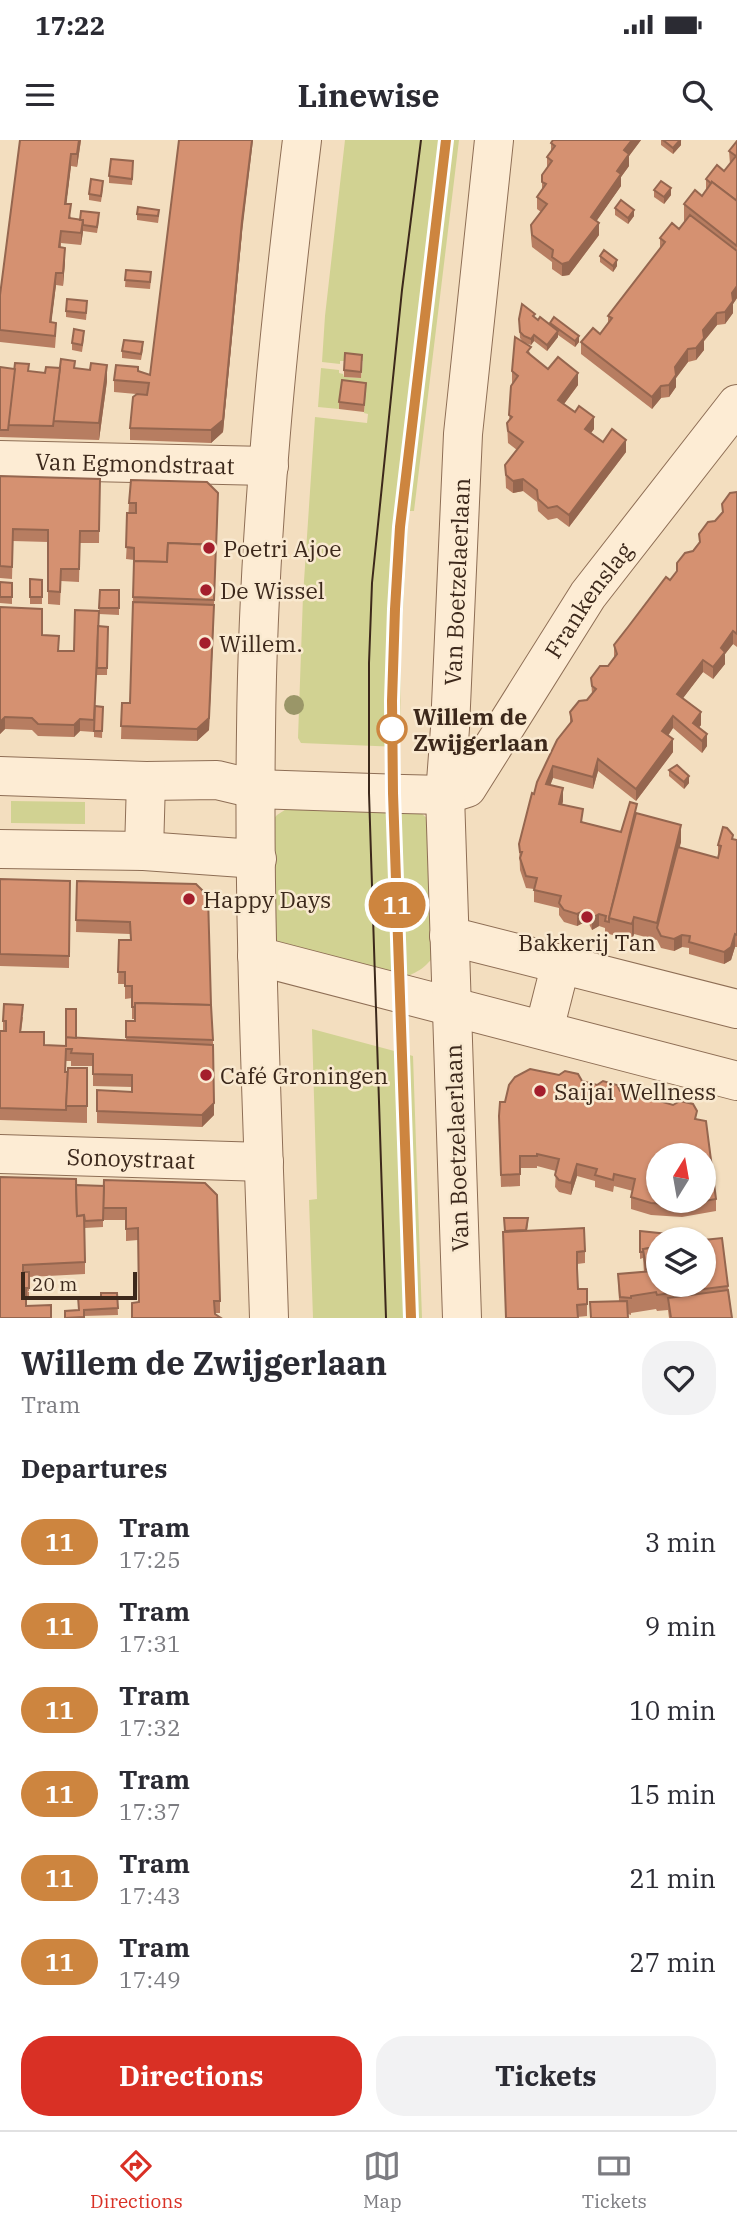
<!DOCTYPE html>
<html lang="en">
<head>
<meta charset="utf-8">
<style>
	body { margin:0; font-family:"IBM Plex Serif",serif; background:#f2f2f3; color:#2b2b33; height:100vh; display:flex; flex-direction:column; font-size:26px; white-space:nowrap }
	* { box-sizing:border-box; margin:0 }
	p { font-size:23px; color:#7c7c81 }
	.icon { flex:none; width:38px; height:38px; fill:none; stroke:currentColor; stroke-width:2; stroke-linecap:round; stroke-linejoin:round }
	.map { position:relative; height:1178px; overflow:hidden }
	.sheet { display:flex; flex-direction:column; background:#fff; flex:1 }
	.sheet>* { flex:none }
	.badge { padding:0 14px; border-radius:23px; font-size:24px; line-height:46px }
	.needle { width:46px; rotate:11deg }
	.buttons { position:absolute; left:646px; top:1003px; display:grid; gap:14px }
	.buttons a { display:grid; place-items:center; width:70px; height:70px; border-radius:50%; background:#fff; box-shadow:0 2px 5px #0004; font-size:35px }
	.scale { position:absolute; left:21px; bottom:18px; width:116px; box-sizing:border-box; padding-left:7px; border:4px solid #3c281b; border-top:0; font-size:19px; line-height:24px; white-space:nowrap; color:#3c281b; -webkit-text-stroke:5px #f9e9d0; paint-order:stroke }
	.map>.badge { position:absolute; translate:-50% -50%; box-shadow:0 0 0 4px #fff }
	h2 { padding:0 21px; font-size:26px; line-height:63px }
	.round { display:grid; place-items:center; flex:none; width:74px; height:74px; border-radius:28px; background:#f2f2f3 }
	.headline { display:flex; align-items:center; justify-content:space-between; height:119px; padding:0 21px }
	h1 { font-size:33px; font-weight:800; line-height:52px }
	.action { display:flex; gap:14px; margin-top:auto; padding:14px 21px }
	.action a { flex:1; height:80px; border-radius:28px; background:#d93025; color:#fff; font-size:28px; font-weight:800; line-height:80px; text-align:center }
	.action a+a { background:#f2f2f3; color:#2b2b33 }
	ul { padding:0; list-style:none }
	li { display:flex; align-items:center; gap:21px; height:84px; padding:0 21px }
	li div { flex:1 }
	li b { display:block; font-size:26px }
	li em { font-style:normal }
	li .badge { min-width:77px; font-weight:700; text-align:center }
	.status { display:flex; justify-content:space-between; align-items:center; height:49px; padding:0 35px; background:#fff; direction:ltr }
	.status svg { height:19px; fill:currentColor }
	header { display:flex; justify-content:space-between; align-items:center; height:91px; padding:0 21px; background:#fff; font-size:32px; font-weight:800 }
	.menu { display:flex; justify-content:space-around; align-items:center; height:98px; border-top:2px solid #e1e1e2; background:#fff; font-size:19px; color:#7c7c81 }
	.menu a { display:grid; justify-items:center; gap:4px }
	.menu .current { color:#d93025 }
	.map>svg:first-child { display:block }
	.green { fill:#d1d292 }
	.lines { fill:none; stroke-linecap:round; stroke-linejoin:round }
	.minor-casing { stroke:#8e6e55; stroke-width:40 }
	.minor { stroke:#fdecd4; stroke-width:38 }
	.tram { stroke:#3c281b; stroke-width:2 }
	.tree { fill:#9a9668 }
	.wall { fill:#b77d61 }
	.shaded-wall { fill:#95664f }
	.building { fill:#d59171; stroke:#95664f; stroke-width:2; fill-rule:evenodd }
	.line-casing { stroke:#fff; stroke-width:16 }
	.line { stroke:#cd853f; stroke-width:10 }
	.poi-dot { fill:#a41e2c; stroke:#f9e9d0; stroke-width:2.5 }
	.stop-dot { fill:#fff; stroke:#cd853f; stroke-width:3.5 }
	.labels { text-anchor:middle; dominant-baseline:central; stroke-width:5; stroke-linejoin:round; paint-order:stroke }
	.street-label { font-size:23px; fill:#3c281b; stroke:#f9e9d0 }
	.poi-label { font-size:23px; fill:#3c281b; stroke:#f9e9d0; text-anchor:start }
	.stop-label { font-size:23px; font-weight:bold; fill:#3c281b; stroke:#f9e9d0; text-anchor:start }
</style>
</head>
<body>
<div class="status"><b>17:22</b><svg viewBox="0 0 49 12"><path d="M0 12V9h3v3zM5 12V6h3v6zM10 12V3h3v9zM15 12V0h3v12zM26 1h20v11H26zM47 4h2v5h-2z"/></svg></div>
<header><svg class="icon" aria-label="menu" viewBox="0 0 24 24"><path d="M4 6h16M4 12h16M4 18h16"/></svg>Linewise<svg class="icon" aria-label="search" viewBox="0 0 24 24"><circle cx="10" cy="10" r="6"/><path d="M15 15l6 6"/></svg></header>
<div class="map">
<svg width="737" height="1178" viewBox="0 0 737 1178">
	<rect width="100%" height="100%" fill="#f3debf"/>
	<!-- green -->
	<g class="green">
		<polygon points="345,0 459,0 414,371 409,371 401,503 400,607 301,603 298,598 303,456 315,277 367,283 368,274 364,273 366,249 342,246 339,269 318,267 321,228 339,230 339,233 343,234 344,237 361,238 363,221 346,218 345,221 340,221 340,224 322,222 325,176"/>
		<polygon points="11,661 85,662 85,684 11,683"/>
		<path d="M 291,666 L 421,673 L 431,682 L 439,808 C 429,825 421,831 403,838 L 293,814 L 272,799 L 270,683 L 277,675 Z"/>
		<polygon points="312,889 413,916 422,1178 313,1178 309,1060 317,1059"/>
	</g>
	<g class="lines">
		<!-- minor casing -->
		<g class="minor-casing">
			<g id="minor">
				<path id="s1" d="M 0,320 L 269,326"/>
				<path id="s2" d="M 0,636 L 146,641 L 217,640 L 255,649 L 403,654 L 445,655 L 467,648 L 588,455 L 737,264"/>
				<polyline points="0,709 144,711 257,719"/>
				<polyline points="144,711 146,641"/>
				<polyline points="449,796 737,869"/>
				<polyline points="257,816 737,941"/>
				<polyline points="544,890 561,823"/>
				<path id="s3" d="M 0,1014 L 264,1022"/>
				<path d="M 269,1178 C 263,983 253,787 256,591 C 258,394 278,196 302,0"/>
				<path id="s4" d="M 462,1178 L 445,655 L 450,588 L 463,294 L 494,0"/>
			</g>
		</g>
		<!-- minor -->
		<use href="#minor" class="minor"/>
		<!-- tram -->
		<g class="tram">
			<polyline points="386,1178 369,653 369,523 372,443 402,150 421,0"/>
			<polyline points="411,1178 393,653 395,469 400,387 446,0"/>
		</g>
	</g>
	<!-- trees -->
	<circle class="tree" cx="294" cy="565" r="10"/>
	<!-- wall -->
	<g class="wall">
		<polygon points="20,0 81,0 77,27 71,26 66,64 71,78 80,80 99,80 97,93 83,91 81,105 61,103 61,108 65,121 63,146 56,145 51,182 56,195 55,208 0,202 0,155"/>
		<polygon points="553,0 641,0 629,16 629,26 621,37 621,46 596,81 599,95 569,135 562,136 552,129 552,122 532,107 531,97 531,85 541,72 537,69 537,57 542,50 542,35 547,28 547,17 551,11 551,3"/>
		<polygon points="661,0 681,0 681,5 673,14 661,5"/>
		<polygon points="737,1 737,158 733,164 733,173 725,184 717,185 704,201 704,210 696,220 688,222 676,238 676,247 669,257 661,258 652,269 581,214 581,202 600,194 608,183 608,176 660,108 660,98 679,89 685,82 684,81 684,64 702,56 706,51 706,39 724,31 730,24 729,11"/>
		<polygon points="133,28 132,45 109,43 109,36"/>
		<polygon points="103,47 101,62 89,60 89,54"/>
		<polygon points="654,50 671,55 664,64 654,57"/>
		<polygon points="615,68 634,76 628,84 615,75"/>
		<polygon points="137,74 159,76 158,83 137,80"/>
		<polygon points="242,93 223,292 211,303 130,300 130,288 136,254 114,252 114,240 138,231 150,235"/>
		<polygon points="600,116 617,126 613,132 600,122"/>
		<polygon points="126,130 151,139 150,149 125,147"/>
		<polygon points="87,168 86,180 66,177 66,171"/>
		<polygon points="535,178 538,180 550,185 550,183 579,202 575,207 558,195 558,197 547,211 534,201 531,205 525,203 531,215 548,229 578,245 564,264 594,289 591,293 603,302 626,312 569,387 557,378 548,380 538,371 537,362 523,351 513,353 506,348 505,325 517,310 508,303 507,283 509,281 512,244 512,231 523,202 520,198 519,179"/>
		<polygon points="84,197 82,212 72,210 72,203"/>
		<polygon points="143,209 141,220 122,218 122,211"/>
		<polygon points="362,221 361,238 344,237 344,230"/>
		<polygon points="0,227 45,233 60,228 75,228 107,241 99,300 0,297"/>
		<polygon points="366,249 364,272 339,269 339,262"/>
		<polygon points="0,336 100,339 99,403 80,403 79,442 61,441 60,465 48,464 48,402 13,401 12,439 0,438"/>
		<polygon points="737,352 737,507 733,504 725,514 725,524 713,539 703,532 683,558 701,585 699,587 707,606 702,613 673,588 668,596 673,612 636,661 598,631 593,649 553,638 550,645 563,661 562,665 583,682 621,692 637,673 681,702 679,708 718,718 718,705 733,699 737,700 737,807 735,807 731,820 724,824 689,814 689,808 682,807 674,811 661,808 657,800 634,794 632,800 605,793 605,788 599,786 592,790 589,784 583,783 577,786 564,782 559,775 559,768 534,762 534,749 526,748 520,730 519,704 534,654 570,583 570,572 587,560 592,554 591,538 608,526 614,518 614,505 670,440 722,372 722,364"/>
		<polygon points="129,363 218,365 209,590 197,601 121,599 122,563 130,563 134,420 126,419"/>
		<polygon points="30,439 42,440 42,464 30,464"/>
		<polygon points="0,442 12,443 12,464 0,463"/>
		<polygon points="100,450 119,450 119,475 99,474"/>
		<polygon points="0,467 42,495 59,511 74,511 98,486 108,487 107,535 96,535 95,566 103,567 102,598 94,597 94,592 80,591 74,597 38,596 32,590 5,589 0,594"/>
		<polygon points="669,630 689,643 684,649 669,636"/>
		<polygon points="0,739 70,741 69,828 0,826"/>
		<polygon points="77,741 196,744 213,900 214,975 202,987 97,983 97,950 132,952 132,947 93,946 93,926 71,926 71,921 66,921 65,932 87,928 87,983 0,980 0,891 3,891 3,881 23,877 21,892 44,905 66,906 76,898 126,900 126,881 135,881 135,879 132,879 132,858 125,859 125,844 118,844 119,800 130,800 130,794 76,792"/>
		<polygon points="582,941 659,961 697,979 716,1059 716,1071 682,1077 651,1075 631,1069 631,1057 633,1051 614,1046 613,1052 595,1047 595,1041 577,1036 571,1055 559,1052 555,1047 556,1031 537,1026 537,1028 520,1028 520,1046 501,1047 499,988"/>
		<polygon points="0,1037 76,1045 104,1046 220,1161 220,1173 215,1173 139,1162 138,1100 126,1101 126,1080 103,1080 103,1087 85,1088 85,1134 29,1137 29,1160 26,1160 26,1166 0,1178"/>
		<polygon points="504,1078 528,1084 527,1091 585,1111 585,1123 577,1124 578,1149 587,1149 587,1176 577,1177 505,1092"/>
		<polygon points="640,1091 658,1099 728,1146 732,1178 669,1178 668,1170 657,1171 656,1169 631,1173 631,1175 628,1174 628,1178 591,1178 590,1162 619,1161 618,1134 644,1132 643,1118 640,1119"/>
		<polygon points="117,1153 118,1175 84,1176 84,1178 65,1178 65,1171 79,1170 101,1157"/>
	</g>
	<!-- shaded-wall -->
	<g class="shaded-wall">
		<polygon points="79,0 81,0 77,27 77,14"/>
		<polygon points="252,0 253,0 242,93 223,292 211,303 211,290 242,81"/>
		<polygon points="632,0 641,0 629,16 629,26 621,37 621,46 591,89 591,77 617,31 624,10"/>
		<polygon points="680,0 681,0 681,5 673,14 673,8"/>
		<polygon points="71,14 71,26 65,76 65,64"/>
		<polygon points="671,48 671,55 664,64 664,57"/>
		<polygon points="634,70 634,76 628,84 628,78"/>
		<polygon points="83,80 83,92 81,105 81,93"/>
		<polygon points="599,83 599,95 569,135 562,136 562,124"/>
		<polygon points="65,108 65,121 63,146 63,133"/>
		<polygon points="617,120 617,126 613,132 613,126"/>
		<polygon points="56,133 56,145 50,194 50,182"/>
		<polygon points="737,146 737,158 733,164 733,173 725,184 725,172 732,153"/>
		<polygon points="717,173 717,185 704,201 704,210 696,220 696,208 703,190"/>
		<polygon points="558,191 558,197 547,211 547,205"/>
		<polygon points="534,195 534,201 531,205 531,199"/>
		<polygon points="579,196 579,202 575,207 575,201"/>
		<polygon points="688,209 688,222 676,238 676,247 669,257 669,245 675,227"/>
		<polygon points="107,225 107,241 99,300 99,283"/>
		<polygon points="578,233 578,245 558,272 558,260"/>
		<polygon points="661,246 661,258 652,269 652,257"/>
		<polygon points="594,277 594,289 585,301 585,289"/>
		<polygon points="626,300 626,312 569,387 569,375"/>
		<polygon points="523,339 523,351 513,353 513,341"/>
		<polygon points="214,477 209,590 197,601 197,589"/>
		<polygon points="733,491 733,504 725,514 725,524 713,539 713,527 721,508"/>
		<polygon points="703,520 703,532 677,566 677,554"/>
		<polygon points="701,572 701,585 693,595 693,583"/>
		<polygon points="673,576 673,588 662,604 662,591"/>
		<polygon points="5,577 5,589 0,594 0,582"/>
		<polygon points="80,579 80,591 74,597 74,585"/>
		<polygon points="707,594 707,606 702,613 702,601"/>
		<polygon points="673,599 673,612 636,661 636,649"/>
		<polygon points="598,619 598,631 593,649 593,637"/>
		<polygon points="553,626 553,638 546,657 546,644"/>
		<polygon points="689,636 689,643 684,649 684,642"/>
		<polygon points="563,648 563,661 559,676 559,664"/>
		<polygon points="681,685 681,702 659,791 657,788 657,800 657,783"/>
		<polygon points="583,771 583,783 577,786 577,774"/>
		<polygon points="599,774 599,786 592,790 592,778"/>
		<polygon points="634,777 634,794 632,800 632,784"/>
		<polygon points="735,794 735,807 731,820 724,824 724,812"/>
		<polygon points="682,795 682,807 674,811 674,799"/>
		<polygon points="214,963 214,975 202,987 202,975"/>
		<polygon points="577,1024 577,1036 571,1055 571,1043"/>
	</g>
	<!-- building -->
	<g class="building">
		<polygon points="20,0 79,0 77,14 71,14 65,64 71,64 69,78 83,80 81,93 61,91 59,107 65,108 63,133 56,133 50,182 56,183 55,196 0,190 0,155"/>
		<polygon points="179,0 252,0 242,81 223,280 211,290 130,288 133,257 137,254 147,255 149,243 114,240 116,225 138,227 138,231 150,235"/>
		<polygon points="553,0 632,0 624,10 629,14 617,31 621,34 591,77 599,83 569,122 562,124 552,117 553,110 532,95 531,85 547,64 537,57 546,44 542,42 542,35 552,21 547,17 555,6 551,3"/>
		<polygon points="663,0 680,0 673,8"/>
		<polygon points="737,1 737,61 712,42 712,44 706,39 717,25 724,31 736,16 729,11"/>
		<polygon points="111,19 133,21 132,39 109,36"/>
		<polygon points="91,39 103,41 101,56 89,54"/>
		<polygon points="661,41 671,48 664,57 654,50"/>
		<polygon points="712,42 737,61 737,106 684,64 695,50 702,56"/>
		<polygon points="621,60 634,70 628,78 615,68"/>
		<polygon points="138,67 159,70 158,76 137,74"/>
		<polygon points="81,71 99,73 97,87 83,85 83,80 80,80"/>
		<polygon points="690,75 737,111 737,146 732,153 733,161 725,172 717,173 703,190 704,198 696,208 688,209 675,227 676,235 669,245 661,246 652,257 581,202 593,188 600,194 612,178 608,176 665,102 660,98 672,83 679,89"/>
		<polygon points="604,110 617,120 613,126 600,116"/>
		<polygon points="126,130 151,132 150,142 125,140"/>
		<polygon points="67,159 87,161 86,173 66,171"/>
		<polygon points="522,164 535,174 533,176 538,180 540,177 558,191 547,205 534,195 531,199 524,196 520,192 519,179"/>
		<polygon points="554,177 579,196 575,201 550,183"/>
		<polygon points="74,189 84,191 82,205 72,203"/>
		<polygon points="515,197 531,207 527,212 548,229 558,217 578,233 558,260 575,272 579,266 594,277 585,289 603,302 612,289 626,300 569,375 557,366 548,368 538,359 537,350 523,339 513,341 506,335 505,325 523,302 508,291 507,283 512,277 509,275 511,246 518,236 512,231"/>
		<polygon points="124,200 143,202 141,214 122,211"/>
		<polygon points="345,213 362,215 361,232 344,230"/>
		<polygon points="61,219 75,221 74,228 90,230 91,223 107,225 99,283 53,281"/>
		<polygon points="15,223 29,224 28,231 45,233 46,227 60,228 53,286 8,285"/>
		<polygon points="0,227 15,229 8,290 0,290"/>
		<polygon points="342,240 366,243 364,265 339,262"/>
		<polygon points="0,336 100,339 99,391 80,391 79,429 61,429 60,452 48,451 48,390 13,389 12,427 0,426"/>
		<polygon points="131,340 207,342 218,353 216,409 216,405 168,403 167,422 134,421 134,408 126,407 127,373 136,373 136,363 129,363"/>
		<polygon points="737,352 737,494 733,491 721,508 725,512 713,527 703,520 677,554 701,572 693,583 707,594 702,601 673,576 662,591 673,599 636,649 598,619 593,637 553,626 546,644 563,648 559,664 583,669 581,682 621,692 630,662 637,664 609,778 609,782 605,781 606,776 599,774 592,778 589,772 583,771 577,774 564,770 559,763 561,756 534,750 537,738 526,736 520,718 522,712 520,712 519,704 532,653 534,654 537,642 557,600 572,581 570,572 579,561 587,560 596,549 592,546 591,538 600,526 608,526 617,514 614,505 628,487 666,437 670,440 677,431 677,423 685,413 693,411 700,402 699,394 708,382 715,381 723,372 722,364 730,353"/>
		<polygon points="168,403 216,405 214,460 133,457 134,421 167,422"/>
		<polygon points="30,439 42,440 42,457 30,457"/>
		<polygon points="0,442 12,443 12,457 0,457"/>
		<polygon points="100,450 119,450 119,468 99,468"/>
		<polygon points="133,462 214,465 209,578 197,589 121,586 122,563 130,563"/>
		<polygon points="0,467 42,469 42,495 59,496 58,511 74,511 75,470 99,471 94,580 80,579 74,585 38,584 32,578 5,577 0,582"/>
		<polygon points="98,486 108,487 107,528 97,528"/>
		<polygon points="95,566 103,567 102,591 94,591"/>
		<polygon points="677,625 689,636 684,642 669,630"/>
		<polygon points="636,673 681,685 657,783 634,777 632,784 609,778"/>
		<polygon points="723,687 727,688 733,695 732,699 737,700 737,795 735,794 731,807 724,812 689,802 690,796 682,795 674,799 661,796 657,788 678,707 718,718 721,706 718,705"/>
		<polygon points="0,739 70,741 69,816 0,814"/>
		<polygon points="77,741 196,744 208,756 211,865 135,863 135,867 132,867 132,846 125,846 125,832 118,832 119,800 131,800 130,782 76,780"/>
		<polygon points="135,863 211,865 213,900 126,897 126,881 135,881"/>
		<polygon points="4,864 23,865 20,892 44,892 44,905 66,906 66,897 213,905 214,963 202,975 97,971 97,950 132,952 132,935 93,934 93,914 71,913 72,909 66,909 65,932 68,932 66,970 0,968 0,891 6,891 6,881 3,881"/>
		<polygon points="66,869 76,869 76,898 66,897 66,899"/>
		<polygon points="68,928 87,928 87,966 66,966"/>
		<path d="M 530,929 L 559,935 L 565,931 L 578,934 L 582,941 L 597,945 L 603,941 L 617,945 L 620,951 L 636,955 L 642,951 L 655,954 L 659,961 L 673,965 L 680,961 L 693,964 L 697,971 L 695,979 L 706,981 L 716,1059 L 682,1065 L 651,1063 L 631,1057 L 635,1039 L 614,1034 L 613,1040 L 595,1035 L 597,1029 L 577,1024 L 571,1043 L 559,1040 L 555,1035 L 559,1019 L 537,1014 L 537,1016 L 520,1016 L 520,1034 L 501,1035 L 499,976 L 500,962 L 505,962 L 509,945 L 515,937 ZM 658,1015 L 704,1015 L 704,1060 L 658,1060 Z"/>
		<polygon points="0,1037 76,1039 77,1076 84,1075 85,1122 23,1125 23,1132 29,1132 29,1148 26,1148 26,1166 51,1165 51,1178 0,1178"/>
		<polygon points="104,1040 205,1043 217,1055 220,1161 214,1161 215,1174 221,1178 132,1178 132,1163 139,1162 138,1088 126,1089 126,1068 103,1068"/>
		<polygon points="76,1045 104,1046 103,1080 85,1081 84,1075 77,1076"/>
		<polygon points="504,1078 528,1078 526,1090 505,1091"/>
		<polygon points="584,1088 585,1111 577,1112 577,1128 578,1149 587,1149 587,1164 577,1165 578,1178 506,1178 503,1092"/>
		<polygon points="640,1091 668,1094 668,1099 658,1099 658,1107 643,1109 644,1112 640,1112"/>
		<polygon points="722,1098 728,1146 657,1155 656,1152 631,1156 631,1158 620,1157 618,1134 653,1131 653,1129 646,1129 643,1109 658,1107 658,1144 704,1144 704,1100"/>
		<polygon points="728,1150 732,1178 671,1178 668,1158"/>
		<polygon points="101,1153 117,1153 118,1168 84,1170 84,1177 65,1178 65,1171 79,1170 78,1157 101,1157"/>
		<polygon points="627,1161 628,1178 591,1178 590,1162"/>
	</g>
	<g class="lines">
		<!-- line casing -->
		<g class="line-casing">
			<polyline id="line" points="411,1178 393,653 392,561 395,469 400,387 446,0"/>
		</g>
		<!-- line -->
		<use href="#line" class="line"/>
	</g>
	<!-- markers -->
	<g class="poi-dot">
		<circle cx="209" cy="408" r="7"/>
		<circle cx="206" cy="450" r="7"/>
		<circle cx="205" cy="503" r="7"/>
		<circle cx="189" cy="759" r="7"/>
		<circle cx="587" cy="777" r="7"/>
		<circle cx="206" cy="935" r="7"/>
		<circle cx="540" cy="951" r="7"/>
	</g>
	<circle class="stop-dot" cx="392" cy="589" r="14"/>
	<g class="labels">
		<!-- street labels -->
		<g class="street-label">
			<text stroke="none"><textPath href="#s1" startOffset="135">Van Egmondstraat</textPath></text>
			<text stroke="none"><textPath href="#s4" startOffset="737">Van Boetzelaerlaan</textPath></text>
			<text stroke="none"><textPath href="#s2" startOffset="693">Frankenslag</textPath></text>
			<text transform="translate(456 1008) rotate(-92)">Van Boetzelaerlaan</text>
			<text stroke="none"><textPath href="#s3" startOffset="131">Sonoystraat</textPath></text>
		</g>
		<!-- poi labels -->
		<g class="poi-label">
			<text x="223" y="408">Poetri Ajoe</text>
			<text x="220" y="450">De Wissel</text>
			<text x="219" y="503">Willem.</text>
			<text x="203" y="759">Happy Days</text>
			<text x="587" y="802" text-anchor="middle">Bakkerij Tan</text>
			<text x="220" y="935">Café Groningen</text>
			<text x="554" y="951">Saijai Wellness</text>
		</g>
		<!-- stop labels -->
		<g class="stop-label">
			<text x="413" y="576">Willem de<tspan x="413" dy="26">Zwijgerlaan</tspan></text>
		</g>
	</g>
</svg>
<div class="buttons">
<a><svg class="needle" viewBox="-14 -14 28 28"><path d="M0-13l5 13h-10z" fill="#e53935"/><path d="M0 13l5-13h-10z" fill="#7c7c81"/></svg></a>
<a><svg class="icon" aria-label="layers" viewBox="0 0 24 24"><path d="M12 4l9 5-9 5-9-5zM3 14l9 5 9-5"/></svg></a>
</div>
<div class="scale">20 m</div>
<b class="badge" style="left:397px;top:765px;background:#cd853f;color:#fff">11</b>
</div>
<section class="sheet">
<div class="headline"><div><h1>Willem de Zwijgerlaan</h1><p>Tram</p></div><a class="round"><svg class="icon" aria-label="heart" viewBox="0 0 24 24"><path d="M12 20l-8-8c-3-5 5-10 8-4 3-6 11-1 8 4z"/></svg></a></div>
<h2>Departures</h2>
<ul>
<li><span class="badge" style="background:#cd853f;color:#fff">11</span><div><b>Tram</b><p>17:25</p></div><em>3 min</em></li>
<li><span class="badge" style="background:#cd853f;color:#fff">11</span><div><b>Tram</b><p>17:31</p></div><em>9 min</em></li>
<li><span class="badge" style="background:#cd853f;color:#fff">11</span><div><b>Tram</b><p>17:32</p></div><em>10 min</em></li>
<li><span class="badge" style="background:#cd853f;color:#fff">11</span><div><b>Tram</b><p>17:37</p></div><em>15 min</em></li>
<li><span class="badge" style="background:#cd853f;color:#fff">11</span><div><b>Tram</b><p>17:43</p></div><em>21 min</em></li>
<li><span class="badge" style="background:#cd853f;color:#fff">11</span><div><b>Tram</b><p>17:49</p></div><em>27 min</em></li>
</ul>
<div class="action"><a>Directions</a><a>Tickets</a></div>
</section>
<nav class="menu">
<a class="current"><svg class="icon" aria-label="directions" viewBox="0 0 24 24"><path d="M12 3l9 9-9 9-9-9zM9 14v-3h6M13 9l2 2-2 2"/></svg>Directions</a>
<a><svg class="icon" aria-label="map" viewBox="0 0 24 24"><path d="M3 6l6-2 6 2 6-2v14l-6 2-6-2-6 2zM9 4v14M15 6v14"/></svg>Map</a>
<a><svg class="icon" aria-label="tickets" viewBox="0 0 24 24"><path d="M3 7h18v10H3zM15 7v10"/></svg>Tickets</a>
</nav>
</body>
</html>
